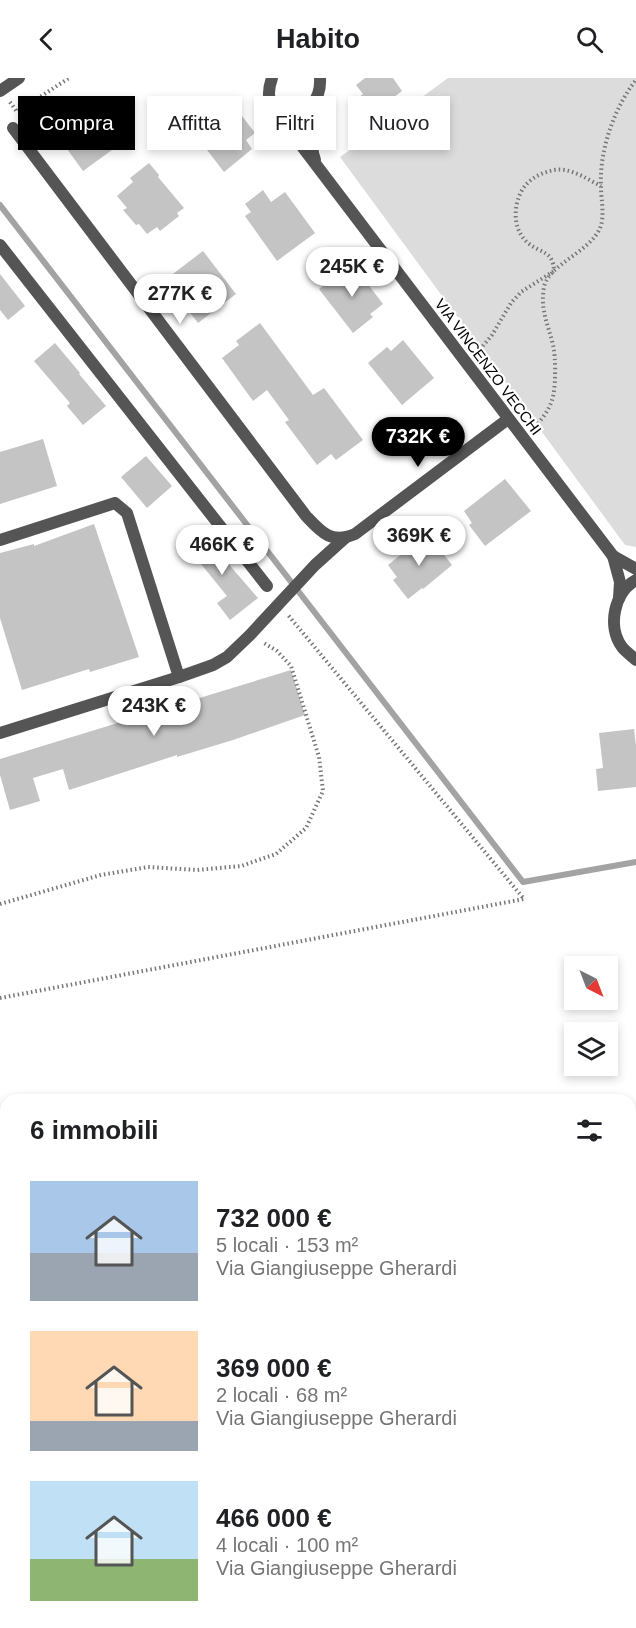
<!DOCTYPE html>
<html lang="it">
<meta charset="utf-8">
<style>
:root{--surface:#fff;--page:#f2f2f2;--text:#202124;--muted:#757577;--accent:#000}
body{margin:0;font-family:Helvetica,sans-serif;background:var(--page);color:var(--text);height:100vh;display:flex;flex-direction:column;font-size:22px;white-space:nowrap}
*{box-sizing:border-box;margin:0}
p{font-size:20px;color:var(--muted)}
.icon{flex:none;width:33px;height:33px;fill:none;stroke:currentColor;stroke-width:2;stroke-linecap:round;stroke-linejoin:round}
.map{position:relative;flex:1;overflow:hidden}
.side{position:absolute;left:0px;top:1016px;width:636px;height:536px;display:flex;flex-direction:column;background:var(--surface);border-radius:18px 18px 0 0;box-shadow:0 3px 9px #0003}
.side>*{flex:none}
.top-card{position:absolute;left:18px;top:18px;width:600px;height:54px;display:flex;gap:12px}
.needle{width:39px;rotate:138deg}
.tools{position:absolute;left:564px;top:878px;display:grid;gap:12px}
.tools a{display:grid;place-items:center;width:54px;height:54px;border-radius:0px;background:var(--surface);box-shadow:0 3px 9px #0003;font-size:30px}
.price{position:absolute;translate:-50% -51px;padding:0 14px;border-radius:21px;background:#fff;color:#222;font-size:20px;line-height:39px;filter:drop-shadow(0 2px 3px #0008)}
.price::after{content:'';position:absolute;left:50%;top:36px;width:18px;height:14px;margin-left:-9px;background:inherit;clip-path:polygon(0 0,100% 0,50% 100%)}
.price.current{background:var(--accent);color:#fff}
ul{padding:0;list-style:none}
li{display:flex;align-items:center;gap:18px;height:150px;padding:0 30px}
li span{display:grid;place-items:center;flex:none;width:168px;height:120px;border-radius:0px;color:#555}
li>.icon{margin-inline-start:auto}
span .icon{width:72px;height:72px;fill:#fffc;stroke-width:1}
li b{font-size:26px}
h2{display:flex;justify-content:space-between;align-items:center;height:72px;padding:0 30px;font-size:26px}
.tag{padding:0 21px;border-radius:0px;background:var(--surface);box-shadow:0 3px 9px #0003;font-size:21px;line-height:54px}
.tag.current{background:var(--accent);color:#fff}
header{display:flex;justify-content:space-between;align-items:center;height:78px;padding:0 30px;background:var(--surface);font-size:27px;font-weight:600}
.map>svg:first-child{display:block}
</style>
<header><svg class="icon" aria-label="back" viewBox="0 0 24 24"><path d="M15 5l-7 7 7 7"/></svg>Habito<svg class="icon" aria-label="search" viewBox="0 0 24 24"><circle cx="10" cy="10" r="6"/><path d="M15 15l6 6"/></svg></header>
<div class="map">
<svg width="636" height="1550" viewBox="0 0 636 1550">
<rect width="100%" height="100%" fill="#fff"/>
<polygon fill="#dcdcdc" points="448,0 636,0 636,469 625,467 340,79"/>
<polygon fill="#a3a3a3" points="636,1187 636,1278 630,1258 630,1189"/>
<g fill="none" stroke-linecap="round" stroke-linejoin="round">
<polyline stroke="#a3a3a3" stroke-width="6" points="0,127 523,804 636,784"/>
</g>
<g fill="#c4c4c4">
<polygon points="365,0 393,0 402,13 362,44 349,27 363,16 356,7"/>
<polygon points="75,20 82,30 92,22 123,64 83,93 54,53 66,44 58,33"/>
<polygon points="224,36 231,46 242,38 255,55 246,62 252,71 224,94 194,55 207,45 209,47"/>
<polygon points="149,85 159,97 158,99 184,130 177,135 179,138 160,153 157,149 147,156 139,146 136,147 123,132 127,130 117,118 133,104 130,100"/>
<polygon points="263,112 271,124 285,114 315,155 277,183 245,138 251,134 245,126"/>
<polygon points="203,173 236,216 198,245 165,202"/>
<polygon points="354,188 383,226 370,236 373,239 353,255 319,211 339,195 341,198"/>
<polygon points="0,196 25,228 8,242 0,232"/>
<polygon points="260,245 313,317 324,310 363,362 336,382 331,376 317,387 285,344 289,342 267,312 253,323 222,280 239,267 236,263"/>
<polygon points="403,262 434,300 402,327 368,285 387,269 391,273"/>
<polygon points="55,265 80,295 79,296 106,328 83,347 67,328 70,325 34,283"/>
<polygon points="43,361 57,408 0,426 0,374"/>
<polygon points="146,378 172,408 147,430 121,399"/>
<polygon points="505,401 531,433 485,468 469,447 472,445 464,433"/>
<polygon points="94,446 139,579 90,594 89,591 22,612 0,540 0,475 34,466 34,468"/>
<polygon points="200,453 258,520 230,542 217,525 227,518 184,465"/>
<polygon points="424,458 434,471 437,468 452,487 423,511 422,510 408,521 393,502 397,499 388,487"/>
<polygon points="291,592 305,637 233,662 177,679 177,677 69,712 63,691 33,700 40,723 10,732 0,697 0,681"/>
<polygon points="634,651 636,667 636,709 598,713 596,691 603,690 599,655"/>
</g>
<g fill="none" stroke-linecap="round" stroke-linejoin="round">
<g stroke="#777" stroke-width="4" stroke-dasharray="1.5 3" stroke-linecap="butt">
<polyline points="10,24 17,34 69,0"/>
<path d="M477,275L492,257L511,225L521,214L554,193C553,172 541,176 528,165C513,152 513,130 521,114C528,101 540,95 554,92C570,89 587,101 601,108"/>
<path d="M535,349C542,341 549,332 552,322C556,312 556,279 553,267C548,246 540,232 544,209C549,186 590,174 600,150C605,138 601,121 601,109C599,73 614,30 636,2"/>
<polyline points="0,826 101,797 148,789 197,792 241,788 276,776 306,750 323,713 319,679 291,588 277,573 264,565"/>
<polyline points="0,920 524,821 288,537"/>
</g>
<g stroke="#555" stroke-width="12">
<polyline points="0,167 267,508"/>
<polyline points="0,462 115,425 127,435 179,599"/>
</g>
<g stroke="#555" stroke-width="12">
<path d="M272,0C254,51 323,48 320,0"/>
<polyline points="0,13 19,0"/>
<polyline points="276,34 613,478"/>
<path d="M13,50L306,438C322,455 331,466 355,456L508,341"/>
<path d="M315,82C308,61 313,43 316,23"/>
<path d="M636,502C614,514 607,549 622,569C626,574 632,578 636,582"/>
<polyline points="619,520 620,504 613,478 636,491"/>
<polyline points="0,655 179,599 213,587 227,579 250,557 315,487 345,460"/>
</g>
<g stroke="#222" stroke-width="12">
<polyline points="630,1452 636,1450"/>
<polyline points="327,1550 343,1545"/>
</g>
</g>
<g text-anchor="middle" stroke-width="4.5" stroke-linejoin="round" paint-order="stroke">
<g font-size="15" fill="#000" stroke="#fff">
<text transform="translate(488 289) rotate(53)" y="5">VIA VINCENZO VECCHI</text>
</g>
</g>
</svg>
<div class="tools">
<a><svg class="needle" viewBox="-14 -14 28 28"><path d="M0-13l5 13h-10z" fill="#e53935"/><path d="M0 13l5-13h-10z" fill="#757577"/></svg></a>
<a><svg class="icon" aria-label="layers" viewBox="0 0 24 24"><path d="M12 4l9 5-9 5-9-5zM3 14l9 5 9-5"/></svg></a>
</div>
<b class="price" style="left:352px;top:220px">245K €</b>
<b class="price" style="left:180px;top:247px">277K €</b>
<b class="price current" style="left:418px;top:390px">732K €</b>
<b class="price" style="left:419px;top:489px">369K €</b>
<b class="price" style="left:222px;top:498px">466K €</b>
<b class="price" style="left:154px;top:659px">243K €</b>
<div class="top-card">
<a class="tag current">Compra</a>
<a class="tag">Affitta</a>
<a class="tag">Filtri</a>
<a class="tag">Nuovo</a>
</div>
<section class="side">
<h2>6 immobili<svg class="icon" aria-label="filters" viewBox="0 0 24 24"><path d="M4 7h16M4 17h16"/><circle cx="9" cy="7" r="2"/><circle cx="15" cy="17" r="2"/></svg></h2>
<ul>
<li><span style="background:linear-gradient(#a9c7e8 60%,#9aa5b1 0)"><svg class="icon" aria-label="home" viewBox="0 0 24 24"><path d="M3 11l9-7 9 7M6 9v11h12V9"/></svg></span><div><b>732 000 €</b><p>5 locali · 153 m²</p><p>Via Giangiuseppe Gherardi</p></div></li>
<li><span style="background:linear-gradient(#ffd9b3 75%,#9aa5b1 0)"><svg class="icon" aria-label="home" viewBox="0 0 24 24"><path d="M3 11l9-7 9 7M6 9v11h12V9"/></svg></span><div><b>369 000 €</b><p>2 locali · 68 m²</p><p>Via Giangiuseppe Gherardi</p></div></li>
<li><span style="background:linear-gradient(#bfe0f5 65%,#8fb573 0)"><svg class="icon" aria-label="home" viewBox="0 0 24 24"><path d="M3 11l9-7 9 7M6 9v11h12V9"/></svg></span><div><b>466 000 €</b><p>4 locali · 100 m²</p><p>Via Giangiuseppe Gherardi</p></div></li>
</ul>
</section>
</div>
